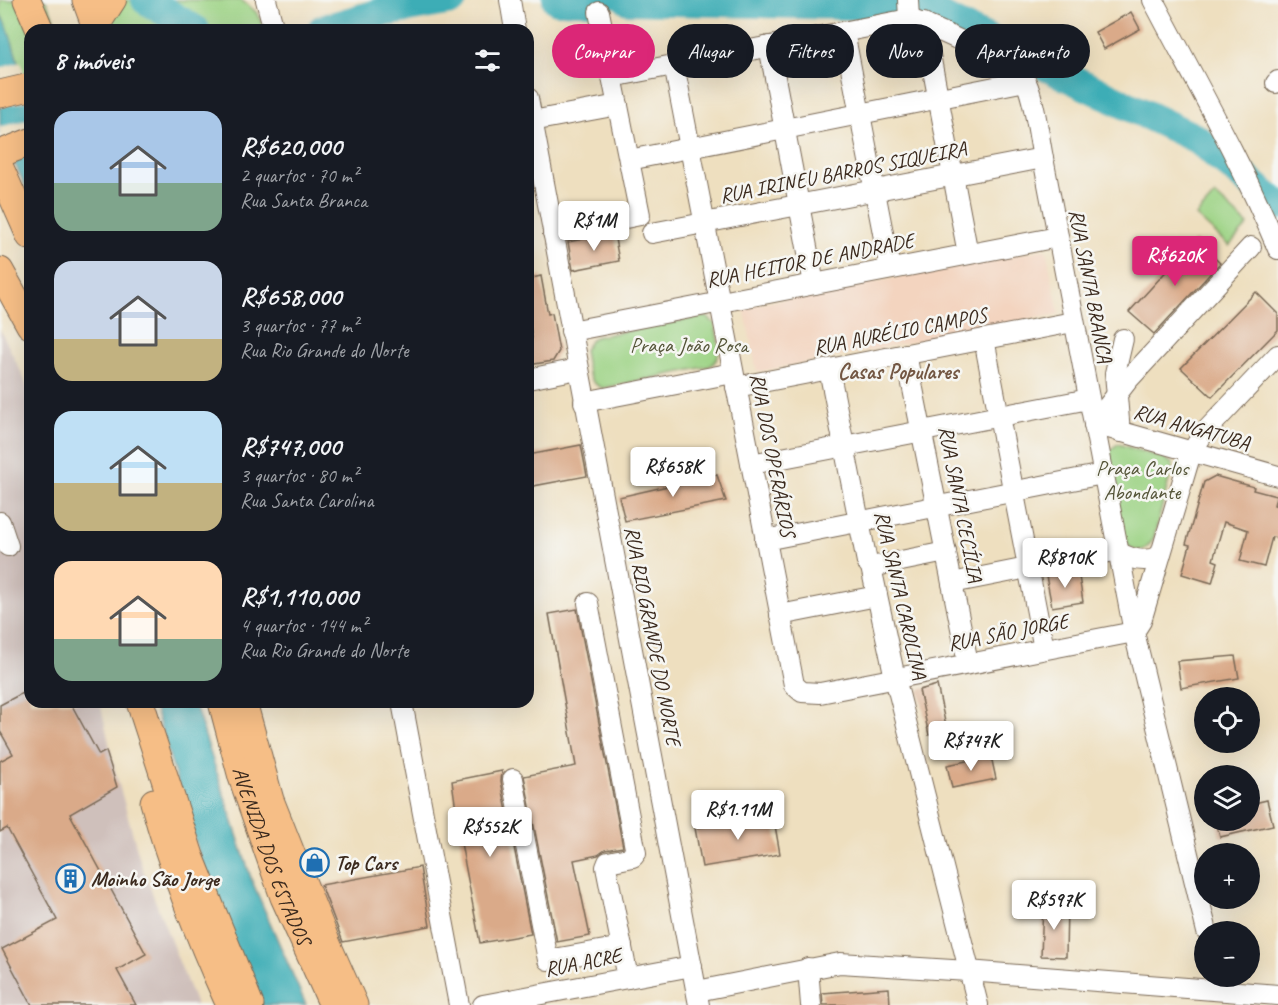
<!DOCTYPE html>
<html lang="pt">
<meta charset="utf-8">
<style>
:root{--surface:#171b24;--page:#242831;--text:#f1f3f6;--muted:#9ea1a6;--accent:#db2777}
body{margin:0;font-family:Caveat,sans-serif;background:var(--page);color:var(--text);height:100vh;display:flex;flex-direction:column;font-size:22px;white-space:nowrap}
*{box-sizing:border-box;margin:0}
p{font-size:20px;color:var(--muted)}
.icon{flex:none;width:33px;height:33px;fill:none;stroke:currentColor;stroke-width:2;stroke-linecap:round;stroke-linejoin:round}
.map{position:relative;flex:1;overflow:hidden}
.side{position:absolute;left:24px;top:24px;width:510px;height:684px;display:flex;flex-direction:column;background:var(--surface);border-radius:18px;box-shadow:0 6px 24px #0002}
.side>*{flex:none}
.top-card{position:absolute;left:552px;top:24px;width:570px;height:54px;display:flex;gap:12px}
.tools{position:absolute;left:1194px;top:687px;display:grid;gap:12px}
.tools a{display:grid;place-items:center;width:66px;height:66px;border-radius:50%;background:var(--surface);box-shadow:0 6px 24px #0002;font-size:30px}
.price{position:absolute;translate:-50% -51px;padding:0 14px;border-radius:6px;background:#fff;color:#222;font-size:20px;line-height:39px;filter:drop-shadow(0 2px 3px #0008)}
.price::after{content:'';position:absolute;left:50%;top:36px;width:18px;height:14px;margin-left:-9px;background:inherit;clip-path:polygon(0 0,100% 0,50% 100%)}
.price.active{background:var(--accent);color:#fff}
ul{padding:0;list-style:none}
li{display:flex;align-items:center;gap:18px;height:150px;padding:0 30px}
li span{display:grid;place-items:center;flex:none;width:168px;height:120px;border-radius:18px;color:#555}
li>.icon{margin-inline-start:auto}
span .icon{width:72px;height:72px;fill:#fffc;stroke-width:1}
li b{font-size:26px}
h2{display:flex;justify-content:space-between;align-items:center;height:72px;padding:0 30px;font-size:26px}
.pill{padding:0 21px;border-radius:27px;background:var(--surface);box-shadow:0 6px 24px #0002;font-size:21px;line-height:54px}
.pill.active{background:var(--accent);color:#fff}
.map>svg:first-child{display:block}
</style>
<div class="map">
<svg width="1278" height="1005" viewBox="0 0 1278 1005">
<rect width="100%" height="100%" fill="#f6f6f2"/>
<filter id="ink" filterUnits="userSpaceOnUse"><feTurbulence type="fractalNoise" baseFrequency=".0167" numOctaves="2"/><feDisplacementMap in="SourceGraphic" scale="12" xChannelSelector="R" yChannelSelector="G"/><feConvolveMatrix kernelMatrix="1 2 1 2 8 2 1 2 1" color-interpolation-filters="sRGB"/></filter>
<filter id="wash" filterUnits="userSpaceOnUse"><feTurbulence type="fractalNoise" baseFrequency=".008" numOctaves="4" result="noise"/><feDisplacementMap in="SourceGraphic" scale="24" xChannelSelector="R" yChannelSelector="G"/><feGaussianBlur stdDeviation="1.35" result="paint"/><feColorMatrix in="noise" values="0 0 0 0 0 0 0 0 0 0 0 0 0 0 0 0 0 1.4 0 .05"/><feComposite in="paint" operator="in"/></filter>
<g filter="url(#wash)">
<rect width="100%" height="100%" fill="#eedfbf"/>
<polygon fill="#f3d4bf" points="1046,249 1059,314 757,372 744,307"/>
<polygon fill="#cfc0bb" points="0,329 24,378 30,398 30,702 100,702 115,770 142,867 196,1005 0,1005"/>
<g fill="#9dd385" stroke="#6c7e52" stroke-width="1.5">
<polygon points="0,0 46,0 59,30 30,30 30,103 9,32 0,13"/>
<polygon points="116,0 241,0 256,12 265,30 110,30 109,21"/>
<polygon points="1215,195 1248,225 1229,246 1196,216"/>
<path d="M701,317H707L715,324C717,339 725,356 710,366L603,388C586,383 587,364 584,350L590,341L595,337Z"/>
<path d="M1118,444L1163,458L1173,464L1154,537C1146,555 1135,553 1122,541L1109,455L1110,450Z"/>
</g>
<g fill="#3cadb6" stroke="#3c6c6a" stroke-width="1.5">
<polygon points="0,13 9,31 30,103 30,195 0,134"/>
<polygon points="153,702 194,702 252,881 306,1005 260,1005 210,891"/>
</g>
<g fill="#eedfbf">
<polygon points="21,62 30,93 30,100 0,107 0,68"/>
<polygon points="30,119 30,156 0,141 0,127"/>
</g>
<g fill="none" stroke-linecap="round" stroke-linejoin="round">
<g stroke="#3cadb6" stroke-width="30">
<polyline points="146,0 195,30"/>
<polyline points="557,0 601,0"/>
<polyline points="628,0 890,6 936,14 1197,139 1278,205"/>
<polyline points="322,30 380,13 452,0"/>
</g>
</g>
<g id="blocks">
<g fill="#daaa89">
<polygon points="1131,12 1140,29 1104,49 1095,32"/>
<polygon points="614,233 619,261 573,270 568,242"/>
<polygon points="1195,240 1220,263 1154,334 1129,312"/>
<polygon points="541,276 548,314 552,313 559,351 553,361 528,365 528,339 532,338 528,314 528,279"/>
<polygon points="1256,292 1278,314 1278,330 1212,397 1181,368"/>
<polygon points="581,445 587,476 528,487 528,455"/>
<polygon points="717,475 726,501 625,521 619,497"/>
<polygon points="1215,476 1254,487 1253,490 1276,496 1274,505 1278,506 1278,538 1272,537 1264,567 1240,561 1248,530 1224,522 1213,560 1218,562 1212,583 1182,574 1190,545 1186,544 1204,482"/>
<polygon points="1078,570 1083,602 1052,607 1046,576"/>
<polygon points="577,609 623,847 605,850 598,855 574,860 590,936 557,942 524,776 576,766 549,614"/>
<polygon points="1235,656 1239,678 1181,688 1177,661"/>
<polygon points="937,685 947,731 929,735 919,690"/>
<polygon points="30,689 30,702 70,702 99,755 106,751 117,787 70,814 146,954 117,970 136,1005 32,1005 2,949 57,920 7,828 0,832 0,761 13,754 0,731 0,705"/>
<polygon points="991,756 996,779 952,788 947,765"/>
<polygon points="502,771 501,781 531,934 480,943 460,838 452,781"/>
<polygon points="1267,800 1273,825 1220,837 1216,820 1250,820 1250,804"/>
<polygon points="773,814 780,854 702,867 695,828"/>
<polygon points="420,867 430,926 343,942 321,885"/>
<polygon points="1043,904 1067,905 1066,957 1041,956"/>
<polygon points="889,988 890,1005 823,1005 822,993"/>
</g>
</g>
</g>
<g filter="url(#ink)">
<use href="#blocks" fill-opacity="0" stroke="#7a6956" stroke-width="1.5"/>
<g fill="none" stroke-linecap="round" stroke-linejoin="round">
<defs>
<g id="minor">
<polyline points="266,0 274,30"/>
<polyline points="510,0 515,30"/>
<polyline points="908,0 909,19"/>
<path d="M1153,0C1196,82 1242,163 1278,249"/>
<polyline points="924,23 968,254"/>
<polyline points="844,32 890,269"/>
<polyline points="769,46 814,284"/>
<polyline points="674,65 794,685 802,692 820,693 1134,632"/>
<path d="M612,77L909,19C929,25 1013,63 1023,77C1034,92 1039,139 1043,158L1134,632L1207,932"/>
<polyline points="1276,83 1278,81"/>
<polyline points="528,98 699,1005"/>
<polyline points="532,121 618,105"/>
<polyline points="629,160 1025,81"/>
<polyline points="553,233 640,215 599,12"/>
<polyline points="652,233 1043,158"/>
<polyline points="571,331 1058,237"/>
<polyline points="984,339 1044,649"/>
<polyline points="906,354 968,663"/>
<polyline points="829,369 867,562 871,567 895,678 978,1005"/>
<polyline points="528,379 578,369"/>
<polyline points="736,387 1073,322"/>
<polyline points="584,402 733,373"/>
<polyline points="1094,424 1128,380 1251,247"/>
<polyline points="1094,424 1278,476"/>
<polyline points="1120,432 1115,373 1123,339"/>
<polyline points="751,464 1089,399"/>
<polyline points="0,522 8,546"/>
<polyline points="765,540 1103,474"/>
<path d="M1118,552C1132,560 1146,563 1160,556"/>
<polyline points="871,567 946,552"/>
<polyline points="952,583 1118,550"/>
<polyline points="588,603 636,853 633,857 608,862 606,867 628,978"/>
<polyline points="780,615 877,596"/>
<polyline points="1134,632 1141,621 1191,453 1203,434 1278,355"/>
<polyline points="402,702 459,1005"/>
<polyline points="513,779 548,960 622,947"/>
<polyline points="808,968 811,1005"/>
<polyline points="697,991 840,963 968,971 1278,995"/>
<polyline points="483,1005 692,966"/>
</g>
<polyline id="major" points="96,28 114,0"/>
<g id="highway">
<polyline points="27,0 40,30"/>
<polyline points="86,0 97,30"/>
<polyline points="0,94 30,87"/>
<polyline points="0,155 7,151 30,142"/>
<polyline points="0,168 30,236"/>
<polyline points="0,271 30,325"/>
<polyline points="140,702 190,856 250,1005"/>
<path id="s1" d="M222,702L242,777L284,897L333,1005"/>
<polyline points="243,702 270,800 327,944 354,1005"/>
<path d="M154,802C173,872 200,939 230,1005"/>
</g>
</defs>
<use href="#minor" stroke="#7a6956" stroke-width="22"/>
<use href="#major" stroke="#7a6956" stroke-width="26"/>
<use href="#highway" stroke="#7a6956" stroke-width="29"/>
<use href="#minor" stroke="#fff" stroke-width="20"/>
<use href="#major" stroke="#f6be86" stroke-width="24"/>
<use href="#highway" stroke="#f6be86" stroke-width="27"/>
</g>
</g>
<defs>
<symbol id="shop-ring" viewBox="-11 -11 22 22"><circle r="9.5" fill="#f6f6f2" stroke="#1f6fb2" stroke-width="1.5"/><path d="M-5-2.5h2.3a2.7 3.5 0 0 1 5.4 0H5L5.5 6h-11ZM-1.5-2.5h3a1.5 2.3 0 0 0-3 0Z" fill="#1f6fb2"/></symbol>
<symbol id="building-ring" viewBox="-11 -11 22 22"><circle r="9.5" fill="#f6f6f2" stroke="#1f6fb2" stroke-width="1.5"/><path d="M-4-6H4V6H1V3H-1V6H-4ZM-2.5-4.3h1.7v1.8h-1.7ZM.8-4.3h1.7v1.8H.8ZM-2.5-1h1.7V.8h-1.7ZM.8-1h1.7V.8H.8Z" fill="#1f6fb2"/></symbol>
</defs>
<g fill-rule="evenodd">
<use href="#shop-ring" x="298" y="846" width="33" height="33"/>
<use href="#building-ring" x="54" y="862" width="33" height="33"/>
</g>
<g text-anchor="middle" stroke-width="5" stroke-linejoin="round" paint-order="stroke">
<g font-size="21" fill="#3b2a1e" stroke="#f6f6f2">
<text transform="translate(843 172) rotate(-11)" y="7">RUA IRINEU BARROS SIQUEIRA</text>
<text transform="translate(810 260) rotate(-11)" y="7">RUA HEITOR DE ANDRADE</text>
<text transform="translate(1091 286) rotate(79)" y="7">RUA SANTA BRANCA</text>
<text transform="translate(900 331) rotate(-11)" y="7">RUA AURÉLIO CAMPOS</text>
<text transform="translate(1192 427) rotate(16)" y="7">RUA ANGATUBA</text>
<text transform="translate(773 455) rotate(79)" y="7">RUA DOS OPERÁRIOS</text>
<text transform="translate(961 504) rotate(79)" y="7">RUA SANTA CECÍLIA</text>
<text transform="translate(901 595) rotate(77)" y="7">RUA SANTA CAROLINA</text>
<text transform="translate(1008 632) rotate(-11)" y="7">RUA SÃO JORGE</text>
<text transform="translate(653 636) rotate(79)" y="7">RUA RIO GRANDE DO NORTE</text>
<text dy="7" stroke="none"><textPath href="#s1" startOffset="162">AVENIDA DOS ESTADOS</textPath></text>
<text transform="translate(583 962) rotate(-11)" y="7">RUA ACRE</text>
</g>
<g font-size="21" fill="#545438" stroke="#f6f6f2">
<text x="689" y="352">Praça João Rosa</text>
<text x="1142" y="475">Praça Carlos<tspan x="1142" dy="24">Abondante</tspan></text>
</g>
<g font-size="21" font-weight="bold" fill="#3b2a1e" stroke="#f6f6f2" text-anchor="start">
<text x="335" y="870">Top Cars</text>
<text x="91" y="886">Moinho São Jorge</text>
</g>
<g font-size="22" font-weight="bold" fill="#735743" stroke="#f6f6f2">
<text x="898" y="379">Casas Populares</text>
</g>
</g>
</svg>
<div class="tools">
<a><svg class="icon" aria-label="locate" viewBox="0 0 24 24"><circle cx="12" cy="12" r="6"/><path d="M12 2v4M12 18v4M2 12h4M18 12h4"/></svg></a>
<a><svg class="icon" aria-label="layers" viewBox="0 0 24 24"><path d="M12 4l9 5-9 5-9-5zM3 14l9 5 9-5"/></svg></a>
<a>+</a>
<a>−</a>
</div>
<b class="price" style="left:594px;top:252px">R$1M</b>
<b class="price active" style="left:1175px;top:287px">R$620K</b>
<b class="price" style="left:673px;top:498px">R$658K</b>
<b class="price" style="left:1065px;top:589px">R$810K</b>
<b class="price" style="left:971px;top:772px">R$747K</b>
<b class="price" style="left:738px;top:841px">R$1.11M</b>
<b class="price" style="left:490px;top:858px">R$552K</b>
<b class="price" style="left:1054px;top:931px">R$597K</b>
<div class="top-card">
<a class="pill active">Comprar</a>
<a class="pill">Alugar</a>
<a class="pill">Filtros</a>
<a class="pill">Novo</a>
<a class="pill">Apartamento</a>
</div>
<section class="side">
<h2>8 imóveis<svg class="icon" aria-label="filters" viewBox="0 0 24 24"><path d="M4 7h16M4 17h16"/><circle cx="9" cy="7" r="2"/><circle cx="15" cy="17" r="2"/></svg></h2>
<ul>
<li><span style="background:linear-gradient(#a9c7e8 60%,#7fa58c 0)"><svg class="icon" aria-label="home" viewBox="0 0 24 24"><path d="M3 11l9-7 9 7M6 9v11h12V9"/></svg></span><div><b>R$620,000</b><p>2 quartos · 70 m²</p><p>Rua Santa Branca</p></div></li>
<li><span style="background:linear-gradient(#c9d6e8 65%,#c2b280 0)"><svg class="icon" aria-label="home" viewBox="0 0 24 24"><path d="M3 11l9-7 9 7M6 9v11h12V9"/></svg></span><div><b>R$658,000</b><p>3 quartos · 77 m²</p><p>Rua Rio Grande do Norte</p></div></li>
<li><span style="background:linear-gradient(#bfe0f5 60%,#c2b280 0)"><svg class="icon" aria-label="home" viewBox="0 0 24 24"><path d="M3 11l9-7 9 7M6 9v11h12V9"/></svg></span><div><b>R$747,000</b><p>3 quartos · 80 m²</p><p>Rua Santa Carolina</p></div></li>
<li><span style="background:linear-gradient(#ffd9b3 65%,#7fa58c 0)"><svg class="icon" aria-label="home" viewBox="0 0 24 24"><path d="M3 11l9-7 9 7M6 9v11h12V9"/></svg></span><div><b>R$1,110,000</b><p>4 quartos · 144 m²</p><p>Rua Rio Grande do Norte</p></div></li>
</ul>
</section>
</div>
